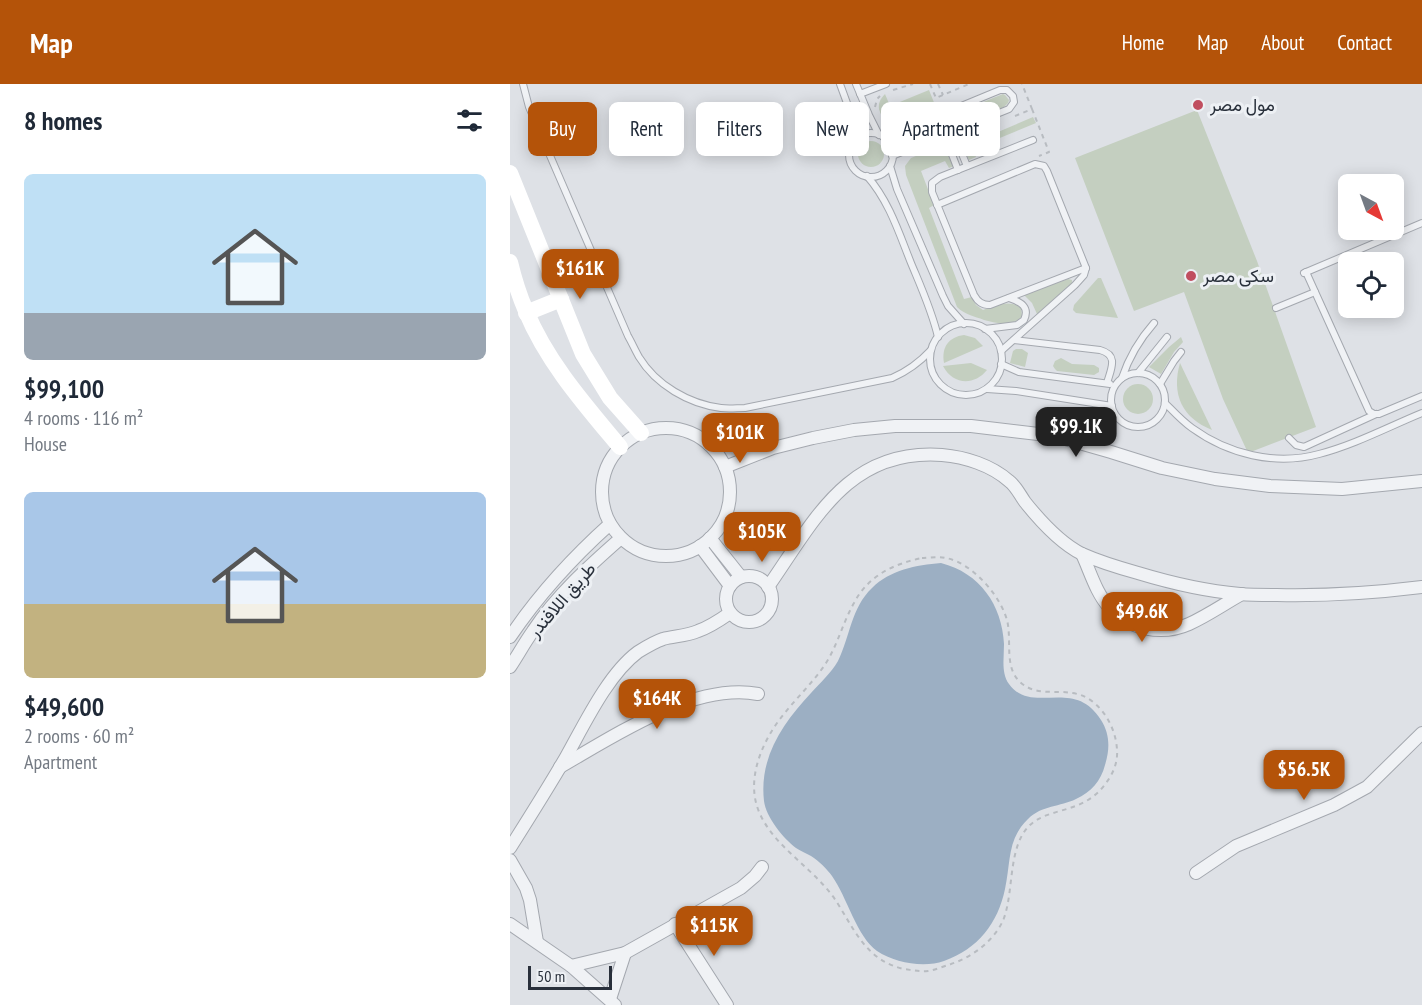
<!DOCTYPE html>
<meta charset="utf-8">
<style>
:root{--surface:#fff;--page:#f6f6f7;--text:#1f2937;--muted:#747a83;--accent:#b45309}
body{margin:0;font-family:"PT Sans Narrow",Vazirmatn,sans-serif;background:var(--page);color:var(--text);height:100vh;display:flex;flex-direction:column;font-size:22px;white-space:nowrap}
*{box-sizing:border-box;margin:0}
p{font-size:20px;color:var(--muted)}
.icon{flex:none;width:33px;height:33px;fill:none;stroke:currentColor;stroke-width:2;stroke-linecap:round;stroke-linejoin:round}
.map{position:relative;flex:1;overflow:hidden}
.side{display:flex;flex-direction:column;background:var(--surface);width:510px}
.side>*{flex:none}
.top-card{position:absolute;left:18px;top:18px;width:570px;height:54px;display:flex;gap:12px}
.needle{width:39px;rotate:139deg}
.buttons{position:absolute;left:828px;top:90px;display:grid;gap:12px}
.buttons a{display:grid;place-items:center;width:66px;height:66px;border-radius:9px;background:var(--surface);box-shadow:0 3px 15px #0003;font-size:30px}
.scale{position:absolute;left:18px;bottom:15px;width:84px;box-sizing:border-box;padding-left:6px;border:3px solid #29303b;border-top:0;font-size:16px;line-height:21px;white-space:nowrap;color:#29303b;-webkit-text-stroke:4px #edf0f4;paint-order:stroke}
.price{position:absolute;translate:-50% -51px;padding:0 14px;border-radius:12px;background:var(--accent);color:#fff;font-size:20px;line-height:39px;filter:drop-shadow(0 2px 3px #0008)}
.price::after{content:'';position:absolute;left:50%;top:36px;width:18px;height:14px;margin-left:-9px;background:inherit;clip-path:polygon(0 0,100% 0,50% 100%)}
.price.on{background:#222;color:#fff}
ul{padding:0;list-style:none}
li{display:grid;align-content:center;gap:12px;height:318px;padding:0 24px}
li span{display:grid;place-items:center;height:186px;border-radius:9px;color:#555}
li>.icon{margin-inline-start:auto}
span .icon{width:108px;height:108px;fill:#fffc;stroke-width:1}
li b{font-size:26px}
h2{display:flex;justify-content:space-between;align-items:center;height:72px;padding:0 24px;font-size:26px}
.pill{padding:0 21px;border-radius:9px;background:var(--surface);box-shadow:0 3px 15px #0003;font-size:21px;line-height:54px}
.pill.on{background:var(--accent);color:#fff}
header{display:flex;align-items:center;gap:36px;box-sizing:border-box;height:84px;padding:0 30px;background:var(--accent);color:#fff}
header strong{font-size:28px}
nav{display:flex;gap:33px;margin-inline-start:auto;font-size:21px}
main{display:flex;flex:1;min-height:0}
.map>svg:first-child{display:block}
</style>
<header>
<strong>Map</strong>
<nav><a>Home</a><a>Map</a><a>About</a><a>Contact</a></nav>
</header>
<main>
<section class="side">
<h2>8 homes<svg class="icon" aria-label="filters" viewBox="0 0 24 24"><path d="M4 7h16M4 17h16"/><circle cx="9" cy="7" r="2"/><circle cx="15" cy="17" r="2"/></svg></h2>
<ul>
<li><span style="background:linear-gradient(#bfe0f5 75%,#9aa5b1 0)"><svg class="icon" aria-label="home" viewBox="0 0 24 24"><path d="M3 11l9-7 9 7M6 9v11h12V9"/></svg></span><div><b>$99,100</b><p>4 rooms · 116 m²</p><p>House</p></div></li>
<li><span style="background:linear-gradient(#a9c7e8 60%,#c2b280 0)"><svg class="icon" aria-label="home" viewBox="0 0 24 24"><path d="M3 11l9-7 9 7M6 9v11h12V9"/></svg></span><div><b>$49,600</b><p>2 rooms · 60 m²</p><p>Apartment</p></div></li>
</ul>
</section>
<div class="map">
<svg width="912" height="921" viewBox="0 0 912 921">
<rect width="100%" height="100%" fill="#dee1e6"/>
<g fill="#c4cfc0">
<path d="M419,6L425,21C412,27 377,48 370,28C367,21 370,15 375,10L380,22Z"/>
<path d="M493,10L495,11L499,16L498,19L494,23L441,45C436,45 434,43 433,38L436,33Z"/>
<polygon points="687,26 747,177 806,343 738,369 713,315 674,208 624,227 565,74"/>
<polygon points="523,33 526,39 463,65 466,73 459,76 453,63"/>
<path d="M409,43C416,42 420,48 416,54L389,65L384,53Z"/>
<circle cx="361" cy="70" r="13"/>
<path d="M435,60L444,82L439,84L435,77L411,87L424,121L419,124L454,215L462,213L466,221L473,226C486,222 499,215 511,224L512,232C502,244 487,239 474,236C464,232 455,231 447,223L396,91L395,82L401,74Z"/>
<polygon points="588,194 591,194 608,234 566,229 563,226 564,221"/>
<polygon points="558,195 562,196 562,199 527,230 522,219 514,211"/>
<path d="M454,251L465,254L473,262L434,279C431,263 439,253 454,251Z"/>
<polygon points="671,253 673,258 664,268 651,290 639,283 659,263"/>
<polygon points="506,265 512,265 518,269 515,283 500,279 503,267"/>
<polygon points="551,274 562,280 584,281 589,284 589,288 584,291 547,287 545,285 543,282 545,277"/>
<path d="M461,279L477,286C464,302 443,301 433,282Z"/>
<path d="M670,279L702,346C672,334 661,310 670,279Z"/>
<circle cx="628" cy="315" r="15"/>
</g>
<path fill="#9cafc3" d="M431,479C470,489 492,521 494,560C494,574 491,589 499,600C522,632 564,592 591,636C600,650 600,665 595,681C591,697 581,708 566,715C550,723 532,721 518,735C497,755 501,778 495,805C488,839 468,865 434,877C414,884 385,879 367,867C347,853 337,813 322,792C317,785 309,777 301,772C296,769 290,767 286,764C273,754 256,733 254,717C249,673 273,639 301,609C310,599 321,589 328,577C340,553 341,524 362,504C380,486 406,481 431,479Z"/>
<g fill="none" stroke-linecap="round" stroke-linejoin="round">
<defs>
<g id="lane">
<path d="M13,0L19,23L118,252C122,259 125,266 129,273C146,301 179,320 211,324C219,325 227,324 235,324L382,294C398,287 409,279 421,266"/>
<polyline points="330,0 341,30 346,55"/>
<polyline points="346,0 359,31 369,51"/>
<polyline points="350,10 376,0"/>
<polyline points="427,32 448,86"/>
<path d="M411,38C421,40 424,49 419,57"/>
<polyline points="443,48 457,82"/>
<circle cx="361" cy="71" r="22"/>
<polyline points="374,54 490,6 497,6 503,12 504,18 499,25 382,72"/>
<path d="M523,56L430,93L422,99V108L464,211C468,218 472,221 480,221L576,184"/>
<polyline points="380,82 387,105 433,212 438,222 454,240"/>
<path d="M357,92C379,117 389,149 401,179C411,203 422,227 428,253"/>
<polyline points="427,121 525,80 534,82 537,87 576,184 574,191 565,201 491,267"/>
<polyline points="796,188 859,327 864,330 869,330 912,312"/>
<polyline points="794,189 912,139"/>
<polyline points="766,224 805,208"/>
<circle cx="456" cy="275" r="36"/>
<path d="M475,245L507,241L514,236C520,223 511,218 499,214"/>
<path d="M504,256L590,266C609,271 601,285 597,299"/>
<polyline points="491,280 509,288 600,300"/>
<polyline points="628,289 657,253"/>
<circle cx="628" cy="316" r="27"/>
<path d="M612,294C619,273 629,256 644,239"/>
<polyline points="650,300 664,277 671,268"/>
<polyline points="477,305 506,307 602,322"/>
<path d="M655,319C663,327 672,337 682,344C718,370 765,382 809,370C844,361 878,343 912,329"/>
<polyline points="779,354 786,361 794,363 866,330"/>
</g>
<g id="street">
<circle cx="156" cy="408" r="64"/>
<polyline points="215,383 263,364 303,354 344,346 385,342 461,342 545,352 601,368 652,384 705,395 760,402 832,405 912,397"/>
<polyline points="200,454 231,493"/>
<polyline points="190,462 220,502"/>
<path d="M572,470C580,487 586,509 599,523C619,546 652,552 679,540C697,532 714,520 732,510"/>
<circle cx="239" cy="515" r="23"/>
<path d="M258,503C304,437 338,364 432,371C455,373 481,381 499,397C506,402 510,411 515,418C531,438 550,459 572,470C590,478 610,484 628,489C661,499 696,507 730,510C742,511 755,511 767,511C816,512 864,509 912,503"/>
<path d="M0,553C29,510 61,475 100,440"/>
<path d="M0,583C8,571 15,558 23,547C47,511 79,482 111,454"/>
<path d="M50,683C104,652 184,598 248,610"/>
<path d="M0,764C19,734 38,704 56,673C74,641 98,590 128,568C136,563 144,558 153,555C164,552 177,552 188,547C200,543 210,536 220,529"/>
<polyline points="0,776 16,804 20,816 27,858"/>
<polyline points="686,789 726,762 824,721 857,703 912,649"/>
<polyline points="0,840 61,882 105,921"/>
<polyline points="165,840 217,921"/>
<polyline points="61,882 115,869 231,804 245,792 252,783"/>
<polyline points="100,915 115,869"/>
</g>
</defs>
<use href="#lane" stroke="#a4a8af" stroke-width="8"/>
<use href="#street" stroke="#a4a8af" stroke-width="14"/>
<g stroke="#b8bcc1" stroke-width="2" stroke-dasharray="4.5 4.5" stroke-linecap="butt">
<polyline points="420,0 426,14 459,0"/>
<polyline points="428,0 433,11"/>
<polyline points="383,6 403,0"/>
<polyline points="365,23 367,15 370,12"/>
<polyline points="522,25 539,68 529,72"/>
<polyline points="505,32 522,25 512,0"/>
<path d="M412,474C419,474 428,472 436,474C463,479 494,515 498,541C501,561 495,584 510,598C525,612 545,606 562,609C588,612 606,641 607,666C608,678 603,690 596,699C589,709 580,716 568,721C552,728 532,729 519,742C498,763 504,806 494,834C486,855 463,873 441,880C434,882 426,886 418,887C410,888 402,886 394,885C358,877 346,849 328,820C319,805 305,792 292,780C276,765 259,750 250,730C235,698 251,660 270,635C285,615 303,599 316,579C328,560 333,538 344,519C358,492 383,480 412,474Z"/>
</g>
<use href="#lane" stroke="#f0f2f5" stroke-width="6"/>
<use href="#street" stroke="#f0f2f5" stroke-width="12"/>
<g stroke="#fff" stroke-width="16">
<polyline points="0,89 73,270 100,314 131,349"/>
<path d="M0,178C4,195 9,211 16,227C37,278 75,321 110,363"/>
<polyline points="16,229 51,215"/>
</g>
</g>
<g fill="#c04e5f" stroke="#edf0f4" stroke-width="2">
<circle cx="688" cy="21" r="6"/>
<circle cx="681" cy="192" r="6"/>
</g>
<g text-anchor="middle" stroke-width="6" stroke-linejoin="round" paint-order="stroke">
<g font-size="18" fill="#29303b" stroke="#edf0f4" text-anchor="start">
<text x="700" y="27">مول مصر</text>
<text x="693" y="198">سكى مصر</text>
</g>
<g font-size="18" fill="#29303b" stroke="#edf0f4">
<text transform="translate(52 516) rotate(-49)" y="6">طريق اللافندر</text>
</g>
</g>
</svg>
<div class="buttons">
<a><svg class="needle" viewBox="-14 -14 28 28"><path d="M0-13l5 13h-10z" fill="#e53935"/><path d="M0 13l5-13h-10z" fill="#747a83"/></svg></a>
<a><svg class="icon" aria-label="locate" viewBox="0 0 24 24"><circle cx="12" cy="12" r="6"/><path d="M12 2v4M12 18v4M2 12h4M18 12h4"/></svg></a>
</div>
<div class="scale">50 m</div>
<b class="price" style="left:70px;top:216px">$161K</b>
<b class="price on" style="left:566px;top:374px">$99.1K</b>
<b class="price" style="left:230px;top:380px">$101K</b>
<b class="price" style="left:252px;top:479px">$105K</b>
<b class="price" style="left:632px;top:559px">$49.6K</b>
<b class="price" style="left:147px;top:646px">$164K</b>
<b class="price" style="left:794px;top:717px">$56.5K</b>
<b class="price" style="left:204px;top:873px">$115K</b>
<div class="top-card">
<a class="pill on">Buy</a>
<a class="pill">Rent</a>
<a class="pill">Filters</a>
<a class="pill">New</a>
<a class="pill">Apartment</a>
</div>
</div>
</main>
